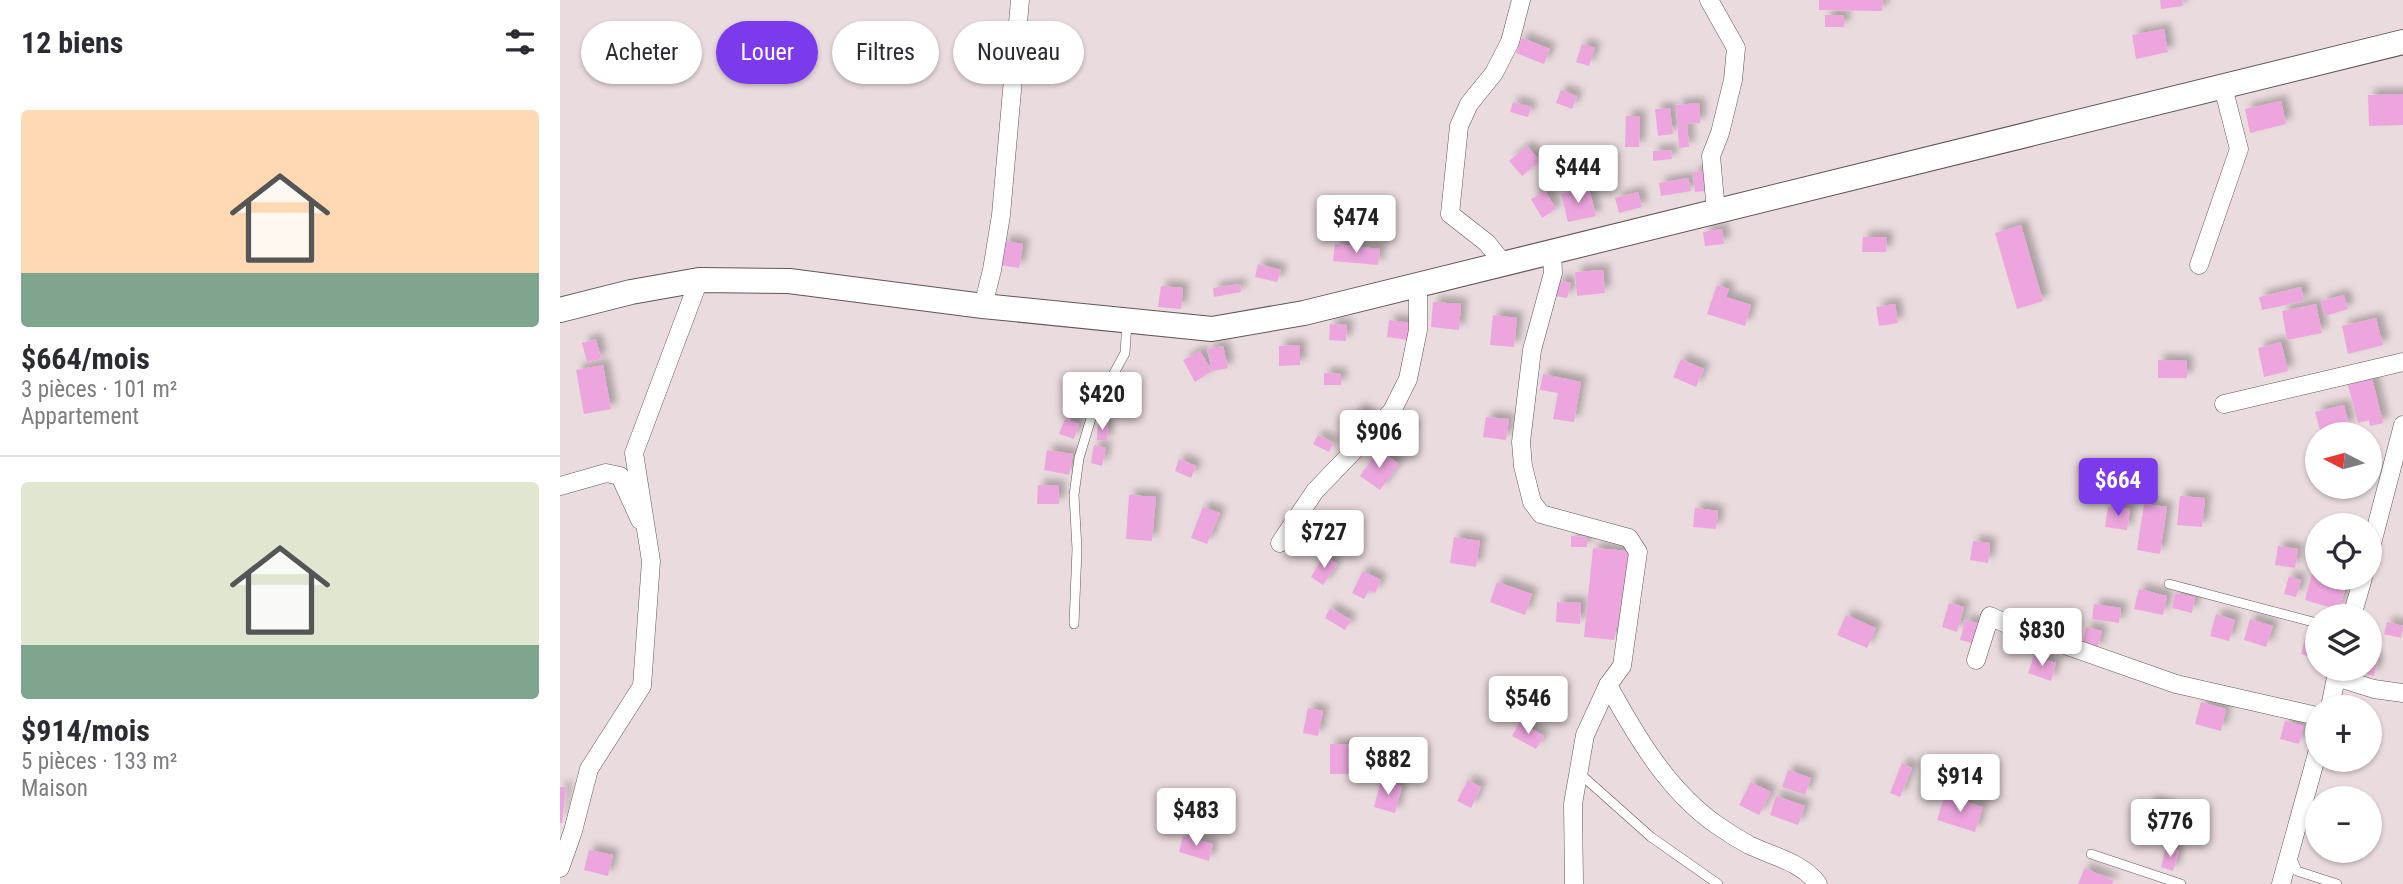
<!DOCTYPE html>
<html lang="fr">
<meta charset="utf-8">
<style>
:root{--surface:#fff;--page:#f2f2f3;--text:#2b2b33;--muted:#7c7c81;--line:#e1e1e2;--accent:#7c3aed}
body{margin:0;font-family:"Roboto Condensed",sans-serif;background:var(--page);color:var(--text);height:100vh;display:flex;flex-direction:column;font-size:26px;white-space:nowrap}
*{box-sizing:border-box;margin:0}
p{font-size:23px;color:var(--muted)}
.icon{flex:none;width:38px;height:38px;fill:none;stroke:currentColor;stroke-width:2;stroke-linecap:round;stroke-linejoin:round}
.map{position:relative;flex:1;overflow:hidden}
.drawer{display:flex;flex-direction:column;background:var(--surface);width:560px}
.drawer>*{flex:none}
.top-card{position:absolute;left:21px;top:21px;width:665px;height:63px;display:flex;gap:14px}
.needle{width:46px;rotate:276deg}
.fabs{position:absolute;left:1745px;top:422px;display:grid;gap:14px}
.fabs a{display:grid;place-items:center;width:77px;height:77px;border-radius:50%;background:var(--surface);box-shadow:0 2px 5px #0004;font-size:35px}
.price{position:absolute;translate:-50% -60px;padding:0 16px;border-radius:7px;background:#fff;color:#222;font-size:23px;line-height:46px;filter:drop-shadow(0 2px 4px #0008)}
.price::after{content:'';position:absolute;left:50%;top:42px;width:21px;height:16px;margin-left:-10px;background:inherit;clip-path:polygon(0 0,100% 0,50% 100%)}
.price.active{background:var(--accent);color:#fff}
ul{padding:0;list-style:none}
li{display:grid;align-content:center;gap:14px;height:371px;padding:0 21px}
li+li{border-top:2px solid var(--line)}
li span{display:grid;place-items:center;height:217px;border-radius:7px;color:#555}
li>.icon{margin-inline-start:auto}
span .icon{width:126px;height:126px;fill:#fffc;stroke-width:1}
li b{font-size:30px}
h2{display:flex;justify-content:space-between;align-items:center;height:84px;padding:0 21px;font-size:30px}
.tag{padding:0 24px;border-radius:32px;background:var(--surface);box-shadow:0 2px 5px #0004;font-size:24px;line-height:63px}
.tag.active{background:var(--accent);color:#fff}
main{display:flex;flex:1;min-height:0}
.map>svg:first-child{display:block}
</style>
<main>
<section class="drawer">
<h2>12 biens<svg class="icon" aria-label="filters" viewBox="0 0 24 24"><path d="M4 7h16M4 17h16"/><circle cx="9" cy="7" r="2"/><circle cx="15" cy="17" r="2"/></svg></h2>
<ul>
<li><span style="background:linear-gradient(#ffd9b3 75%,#7fa58c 0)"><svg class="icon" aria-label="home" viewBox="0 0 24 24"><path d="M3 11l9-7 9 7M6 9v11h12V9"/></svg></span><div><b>$664/mois</b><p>3 pièces · 101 m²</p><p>Appartement</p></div></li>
<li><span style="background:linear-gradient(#dfe7d0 75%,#7fa58c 0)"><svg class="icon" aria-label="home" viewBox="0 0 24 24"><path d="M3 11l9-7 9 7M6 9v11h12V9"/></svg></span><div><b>$914/mois</b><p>5 pièces · 133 m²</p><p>Maison</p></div></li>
</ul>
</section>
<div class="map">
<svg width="1843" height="884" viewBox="0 0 1843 884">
<defs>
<filter id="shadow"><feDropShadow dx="6" dy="-6" stdDeviation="3.5" flood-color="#0004"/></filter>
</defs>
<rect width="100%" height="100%" fill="#eadbde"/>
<g fill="#eca6dd" filter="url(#shadow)">
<polygon points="1259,0 1323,0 1322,11 1259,10"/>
<polygon points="1600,0 1622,0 1623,6 1601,9"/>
<rect x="1265" y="15" width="19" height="12"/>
<polygon points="1604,29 1608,52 1576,59 1572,35"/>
<polygon points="421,36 445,43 440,60 415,53"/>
<polygon points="962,38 990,49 984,64 956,53"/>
<polygon points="1022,44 1035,48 1029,66 1016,62"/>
<polygon points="1001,90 1017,96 1012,109 996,103"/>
<polygon points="1843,94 1843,125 1809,126 1808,95"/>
<polygon points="1721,101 1726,124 1690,133 1685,109"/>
<polygon points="953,102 971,107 968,117 950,112"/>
<polygon points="1139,103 1140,123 1127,124 1129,147 1119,148 1116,105"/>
<polygon points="1110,108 1113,134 1098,136 1095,109"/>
<polygon points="1066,116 1080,116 1079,147 1065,147"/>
<polygon points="967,146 980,161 962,176 949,161"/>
<polygon points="1111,150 1112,159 1093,161 1093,151"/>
<polygon points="1143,171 1145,191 1135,192 1133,172"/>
<polygon points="1128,178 1131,191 1101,196 1099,183"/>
<polygon points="1029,188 1036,216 1008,222 1001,194"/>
<polygon points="985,191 996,209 982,218 971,199"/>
<polygon points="1078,192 1082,207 1059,213 1055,198"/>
<polygon points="1461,225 1483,301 1457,309 1435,233"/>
<polygon points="1162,229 1164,244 1145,246 1143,232"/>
<polygon points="1303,237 1327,237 1326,252 1302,252"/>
<polygon points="444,241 463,244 459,268 440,265"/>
<polygon points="775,244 820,249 818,265 773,261"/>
<polygon points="698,264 721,270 717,282 695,277"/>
<polygon points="1043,270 1045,293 1017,296 1015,272"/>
<polygon points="998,280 1011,283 1007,298 995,296"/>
<polygon points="680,284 681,292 654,297 653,288"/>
<polygon points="1157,285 1169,289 1166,297 1191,305 1185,326 1147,314"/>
<polygon points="601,286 623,288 621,309 598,307"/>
<polygon points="1741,287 1744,301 1702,310 1699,297"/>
<polygon points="1784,295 1788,309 1765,316 1761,301"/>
<polygon points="873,302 901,304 899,330 871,327"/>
<polygon points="1335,304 1338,323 1319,326 1316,307"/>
<polygon points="1756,304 1762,333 1727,340 1722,311"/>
<polygon points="933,315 957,318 954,347 930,345"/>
<polygon points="1816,318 1823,345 1788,354 1782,326"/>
<polygon points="829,320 851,323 848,340 827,337"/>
<polygon points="770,324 787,325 786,341 769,340"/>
<polygon points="36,339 41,359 27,362 22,343"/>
<polygon points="1721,342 1728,371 1704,377 1698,348"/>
<polygon points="740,345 740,365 719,366 719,346"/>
<polygon points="663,346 668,368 652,371 647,349"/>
<polygon points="640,351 652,371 635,382 623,360"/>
<polygon points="1121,359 1144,369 1136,387 1113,377"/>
<polygon points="1598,360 1627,361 1627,378 1598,378"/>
<polygon points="43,365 51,409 24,414 16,370"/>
<polygon points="764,373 781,374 781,385 764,385"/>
<polygon points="983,374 1021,382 1014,422 993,419 998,393 980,390"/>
<polygon points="1812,378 1823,423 1810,426 1809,420 1798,423 1788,385"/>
<polygon points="1784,405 1789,426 1761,433 1755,412"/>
<polygon points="799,408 813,419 802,433 788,423"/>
<polygon points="926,417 949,419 946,440 923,437"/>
<polygon points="505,419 519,424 514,439 499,434"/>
<polygon points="834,419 852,427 847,440 829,432"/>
<polygon points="538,424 548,425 547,441 537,440"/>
<polygon points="758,435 773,443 769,452 753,444"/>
<polygon points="534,445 546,448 542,466 531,463"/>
<polygon points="819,449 839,464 820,490 800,476"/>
<polygon points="487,450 513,454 509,475 484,470"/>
<polygon points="619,459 636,466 631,478 615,471"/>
<polygon points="478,485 499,486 499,504 477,504"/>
<polygon points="569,495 596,497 592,541 566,539"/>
<polygon points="1620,496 1645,498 1642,527 1617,525"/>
<polygon points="1584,504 1607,507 1600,554 1577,550"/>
<polygon points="643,507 660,513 647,544 631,538"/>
<polygon points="1548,507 1570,509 1567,530 1545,527"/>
<polygon points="1135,508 1158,511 1156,529 1133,527"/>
<polygon points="1011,536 1027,537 1027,547 1011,547"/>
<polygon points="894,537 920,541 916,567 890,563"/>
<polygon points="1413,541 1430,543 1428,563 1410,560"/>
<polygon points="1718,546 1738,549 1735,568 1715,565"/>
<polygon points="1033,548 1070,551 1062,628 1056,627 1054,640 1024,637"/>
<polygon points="764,556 777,564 763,585 751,577"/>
<polygon points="803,571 821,580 815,593 809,590 804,599 792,593"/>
<polygon points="1752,573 1757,575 1757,578 1767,578 1787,583 1779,610 1745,600"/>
<polygon points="1729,576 1741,580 1736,597 1724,594"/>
<polygon points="937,582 972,594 965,615 930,602"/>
<polygon points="1579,589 1607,596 1603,615 1574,609"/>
<polygon points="1615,593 1635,597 1632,613 1612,608"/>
<polygon points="997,602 1021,603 1020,624 996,622"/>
<polygon points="1389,603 1404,607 1397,632 1382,627"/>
<polygon points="1534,604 1561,608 1559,623 1532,619"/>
<polygon points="770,608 791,620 785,630 765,618"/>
<polygon points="1656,614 1675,620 1669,641 1650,636"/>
<polygon points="1286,615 1316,628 1307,648 1277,635"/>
<polygon points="1690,619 1713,626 1706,647 1684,640"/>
<polygon points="1405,620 1421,624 1416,644 1400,640"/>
<polygon points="1827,622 1843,626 1841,638 1824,634"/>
<polygon points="1526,627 1542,631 1537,650 1522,646"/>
<polygon points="1747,632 1757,635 1757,659 1741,654"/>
<polygon points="1474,656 1496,663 1491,681 1468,673"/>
<polygon points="1810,658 1818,660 1814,676 1795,671 1796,668 1810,668"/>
<polygon points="1641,702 1666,709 1661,731 1635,724"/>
<polygon points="748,708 763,711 758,736 743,733"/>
<polygon points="1725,721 1744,726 1739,744 1720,739"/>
<polygon points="960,722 984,736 976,749 952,736"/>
<polygon points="770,744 792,745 791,774 770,774"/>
<polygon points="1342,763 1352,768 1340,797 1330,793"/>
<polygon points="1228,770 1251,778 1245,795 1222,787"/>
<polygon points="908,780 921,787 911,808 897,801"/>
<polygon points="821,781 842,786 835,813 814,807"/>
<polygon points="1191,782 1211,792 1199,815 1179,805"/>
<polygon points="0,787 6,787 2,823 0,823"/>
<polygon points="1385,795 1423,807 1415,832 1377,820"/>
<polygon points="1216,796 1245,806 1238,825 1210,815"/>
<polygon points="1589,801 1611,807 1604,832 1582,825"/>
<polygon points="623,836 653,844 649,861 619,852"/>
<polygon points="1606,847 1619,851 1613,871 1601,867"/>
<polygon points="29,850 53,855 48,876 24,870"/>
<polygon points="1525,868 1554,881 1552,884 1518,884"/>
</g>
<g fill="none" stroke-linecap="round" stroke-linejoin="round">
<defs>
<g id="service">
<polyline points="1609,584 1757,623"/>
<polyline points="514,624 517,549 514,495 519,458 533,412 565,353 567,322"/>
<polyline points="1018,772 1091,837 1158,884"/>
<polyline points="1531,854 1621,884"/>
<polyline points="1731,856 1737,871 1777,884"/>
</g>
<g id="minor">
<polyline points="1149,0 1176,48 1173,80 1160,133 1151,156 1156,212"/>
<polyline points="992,252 993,273 972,350 961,442 963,466 972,502 981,514 1069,538 1078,552 1062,666 1048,685 1025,735 1013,804 1014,884"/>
<polyline points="944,264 927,243 890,214 899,126 909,104 934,73 950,42 961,0"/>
<polyline points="1639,265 1679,149 1663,87"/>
<polyline points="423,306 432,270 441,215 460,0"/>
<polyline points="1664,404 1843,362"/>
<polyline points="0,486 46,473 60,476 80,520"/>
<polyline points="720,543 755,491 832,411 848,379 858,330 858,285"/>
<polyline points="1810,551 1843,425"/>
<polyline points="1792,616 1803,578"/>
<polyline points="1416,660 1430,616 1451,626 1616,684 1757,716"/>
<polyline points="1776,677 1814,689 1843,693"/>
<path d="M1048,685C1076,736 1108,791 1157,825C1167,832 1178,839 1189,845C1212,856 1242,862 1258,884"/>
<polyline points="1770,707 1778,668"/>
<polyline points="0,868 13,831 29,769 82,686 91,561 74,453 139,280"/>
<polyline points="1721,884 1757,754"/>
</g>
<polyline id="secondary" points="0,310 71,292 139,280 229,281 423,306 652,329 744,313 1843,42"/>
</defs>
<use href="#service" stroke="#625658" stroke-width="10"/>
<use href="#minor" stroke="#625658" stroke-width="19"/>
<use href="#secondary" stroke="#625658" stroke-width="26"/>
<use href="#service" stroke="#fff" stroke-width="9"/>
<use href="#minor" stroke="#fff" stroke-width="18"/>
<use href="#secondary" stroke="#fff" stroke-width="24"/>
</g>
</svg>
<div class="fabs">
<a><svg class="needle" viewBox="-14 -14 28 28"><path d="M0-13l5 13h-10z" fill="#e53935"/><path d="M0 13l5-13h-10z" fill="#7c7c81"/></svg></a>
<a><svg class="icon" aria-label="locate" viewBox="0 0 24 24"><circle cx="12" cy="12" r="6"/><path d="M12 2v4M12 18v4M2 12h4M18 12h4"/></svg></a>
<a><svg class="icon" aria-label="layers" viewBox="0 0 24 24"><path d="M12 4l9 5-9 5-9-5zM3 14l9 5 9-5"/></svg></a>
<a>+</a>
<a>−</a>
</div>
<b class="price" style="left:1018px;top:205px">$444</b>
<b class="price" style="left:796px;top:255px">$474</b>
<b class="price" style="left:542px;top:432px">$420</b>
<b class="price" style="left:819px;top:470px">$906</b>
<b class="price active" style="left:1558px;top:518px">$664</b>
<b class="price" style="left:764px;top:570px">$727</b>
<b class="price" style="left:1482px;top:668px">$830</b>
<b class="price" style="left:968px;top:736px">$546</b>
<b class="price" style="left:828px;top:797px">$882</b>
<b class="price" style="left:1400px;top:814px">$914</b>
<b class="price" style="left:636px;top:848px">$483</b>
<b class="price" style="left:1610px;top:859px">$776</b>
<div class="top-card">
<a class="tag">Acheter</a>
<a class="tag active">Louer</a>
<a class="tag">Filtres</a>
<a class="tag">Nouveau</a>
</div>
</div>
</main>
